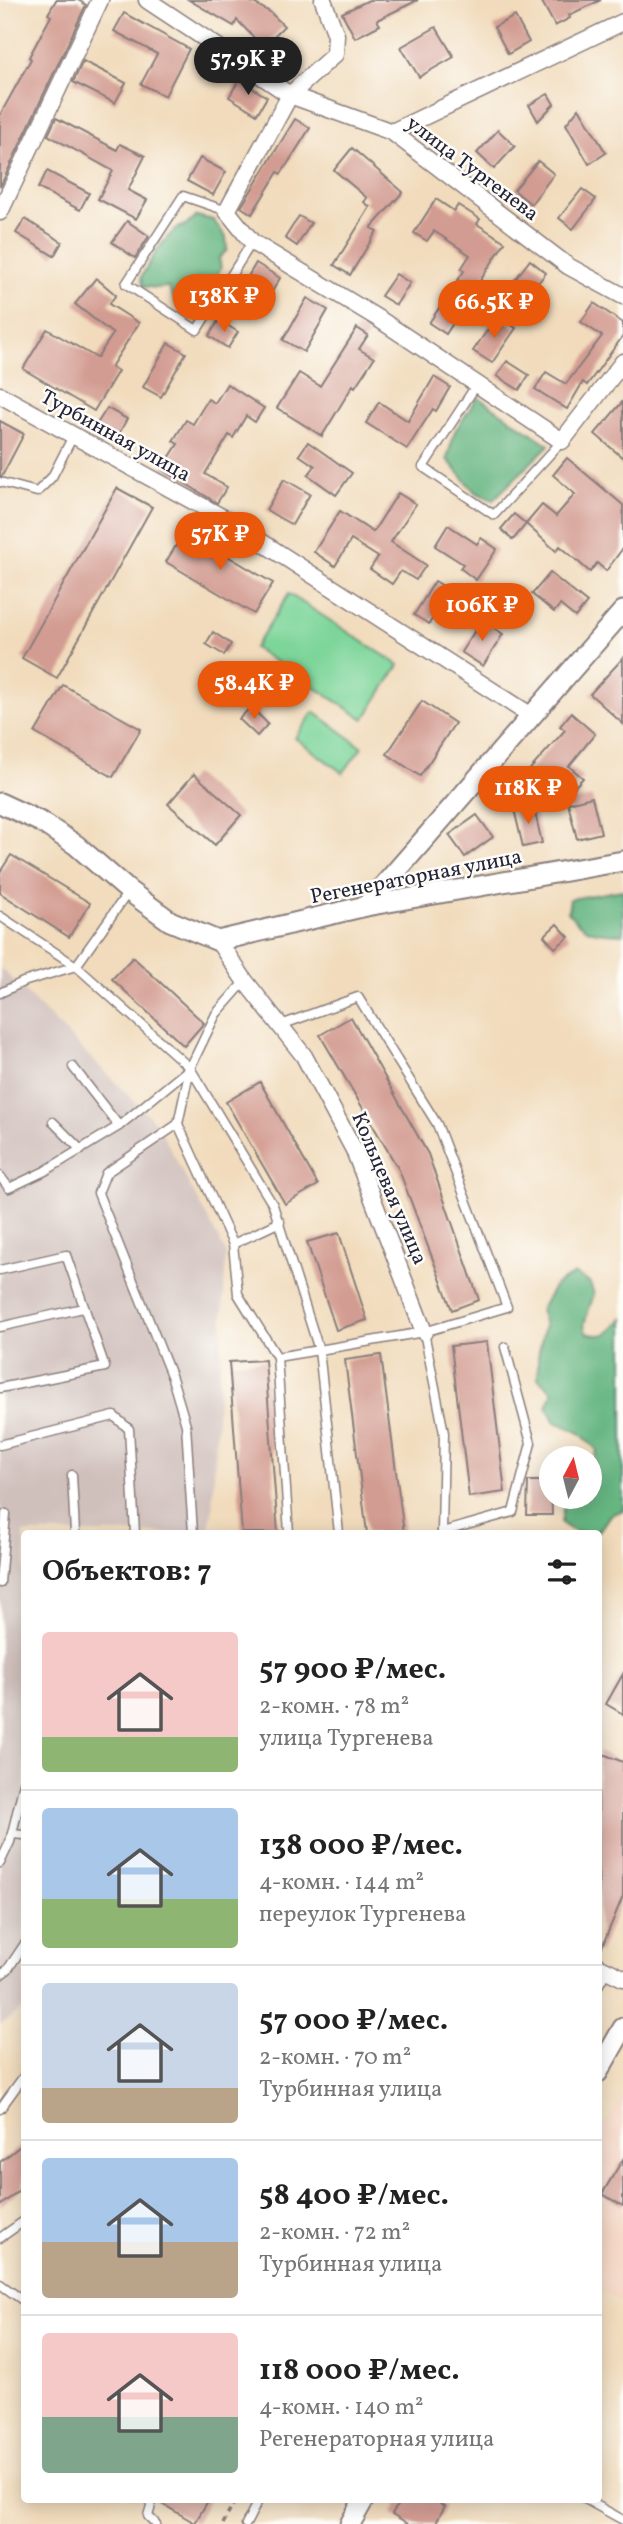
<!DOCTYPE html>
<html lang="ru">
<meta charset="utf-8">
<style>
:root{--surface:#fff;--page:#f2f2f2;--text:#222;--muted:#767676;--line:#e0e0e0;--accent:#ea580c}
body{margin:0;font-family:Vollkorn,serif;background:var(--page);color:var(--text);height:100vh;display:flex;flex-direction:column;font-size:26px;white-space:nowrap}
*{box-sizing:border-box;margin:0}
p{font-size:23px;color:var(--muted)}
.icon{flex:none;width:38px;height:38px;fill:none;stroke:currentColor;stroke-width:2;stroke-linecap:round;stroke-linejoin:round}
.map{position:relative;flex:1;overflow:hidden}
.drawer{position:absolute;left:21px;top:1530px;width:581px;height:973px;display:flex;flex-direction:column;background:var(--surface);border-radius:7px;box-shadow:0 4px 18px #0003}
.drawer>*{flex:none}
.needle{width:46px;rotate:7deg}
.controls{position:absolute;left:539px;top:1446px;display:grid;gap:14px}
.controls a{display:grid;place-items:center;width:63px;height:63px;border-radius:50%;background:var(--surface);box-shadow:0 4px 18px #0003;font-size:35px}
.price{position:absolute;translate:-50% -60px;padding:0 16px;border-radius:24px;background:var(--accent);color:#fff;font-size:23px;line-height:46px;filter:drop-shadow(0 2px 4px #0008)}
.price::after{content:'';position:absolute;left:50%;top:42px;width:21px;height:16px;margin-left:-10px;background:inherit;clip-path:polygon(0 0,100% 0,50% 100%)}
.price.selected{background:#222;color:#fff}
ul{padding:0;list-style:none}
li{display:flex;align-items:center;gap:21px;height:175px;padding:0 21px}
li+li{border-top:2px solid var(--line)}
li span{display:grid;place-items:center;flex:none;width:196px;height:140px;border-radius:7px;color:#555}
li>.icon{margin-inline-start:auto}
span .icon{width:84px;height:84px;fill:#fffc;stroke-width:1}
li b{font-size:30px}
h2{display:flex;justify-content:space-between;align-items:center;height:84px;padding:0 21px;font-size:30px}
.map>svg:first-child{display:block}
</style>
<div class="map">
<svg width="623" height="2524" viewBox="0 0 623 2524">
<rect width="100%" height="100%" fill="#fdfcf7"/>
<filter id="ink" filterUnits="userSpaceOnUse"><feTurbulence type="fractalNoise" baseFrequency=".0143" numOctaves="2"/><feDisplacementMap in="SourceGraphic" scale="14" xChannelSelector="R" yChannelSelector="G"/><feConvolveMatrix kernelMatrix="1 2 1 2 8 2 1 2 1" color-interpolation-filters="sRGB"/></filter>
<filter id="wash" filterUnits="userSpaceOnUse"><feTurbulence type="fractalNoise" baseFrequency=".00686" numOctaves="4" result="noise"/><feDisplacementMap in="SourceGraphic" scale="28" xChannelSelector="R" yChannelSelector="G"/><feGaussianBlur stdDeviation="1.57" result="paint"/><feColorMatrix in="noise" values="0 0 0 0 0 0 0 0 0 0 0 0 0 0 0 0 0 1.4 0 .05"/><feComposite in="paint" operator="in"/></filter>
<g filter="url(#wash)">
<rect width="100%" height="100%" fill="#f1dbbc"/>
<polygon fill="#f4d3c1" points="623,2096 623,2304 599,2289 598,2137"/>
<polygon fill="#d0c0bc" points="0,967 157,1124 226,1253 212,1512 208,1533 24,1533 24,2007 0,2025"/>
<g fill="#7dd59a" stroke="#507c6a" stroke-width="2">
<polygon points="289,594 399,665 364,719 254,648"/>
<polygon points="314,712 362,747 343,773 295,738"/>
</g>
<g fill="#66b682" stroke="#446c5e" stroke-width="2">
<path d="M197,216L213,220L226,237L227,250L219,258L221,268C212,284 204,299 186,306L175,302L168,287L156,288L143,286L141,277C150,262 160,243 174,231C182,224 188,227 197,216Z"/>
<polygon points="478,397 549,445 493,500 475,492 447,459 455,431"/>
<path d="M623,890V934C597,933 584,934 568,912L570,899Z"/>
<path d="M575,1274L590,1283L594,1294L584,1324L586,1333C606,1339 611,1332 623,1317V1510L610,1515L599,1531C578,1533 578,1535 561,1523L564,1501L569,1496H590C590,1479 594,1466 597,1450L580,1433L554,1421L547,1406L553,1392L538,1378V1356L545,1325L540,1310L556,1284Z"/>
</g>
<g id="blocks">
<g fill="#d39c92">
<polygon points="56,0 78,0 86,5 0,187 0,115 31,59 29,57 51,16 48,14"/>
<polygon points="189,0 248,0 270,12 284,26 263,47 237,20 234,26"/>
<polygon points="369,0 418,0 377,20 380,25 355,38 342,13"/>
<polygon points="541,0 601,0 569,15 570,18 555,26"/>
<polygon points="124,13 189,49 165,96 141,84 157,54 114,31"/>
<polygon points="515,16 529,42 508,54 494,27"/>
<polygon points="436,27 454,57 419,77 401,47"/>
<polygon points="83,61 126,83 115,103 73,82"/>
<polygon points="239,80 267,97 257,114 229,97"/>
<polygon points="548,94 554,104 538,121 529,105"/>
<polygon points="579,108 606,153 589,164 566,124"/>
<polygon points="56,118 117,150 120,144 145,156 128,190 147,200 136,219 98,199 113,171 48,135"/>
<polygon points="295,119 310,128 281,174 278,172 252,214 241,207"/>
<polygon points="498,130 515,146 494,169 477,153"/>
<polygon points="352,148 403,192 371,228 377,231 350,275 334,265 370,207 364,202 367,198 334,170"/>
<polygon points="200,158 226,172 213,195 187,181"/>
<polygon points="538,161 554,174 531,204 514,190"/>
<polygon points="47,171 89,193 80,210 38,188"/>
<polygon points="582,189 596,199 573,229 559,218"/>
<polygon points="436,199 454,211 458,205 480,219 477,224 505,242 446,334 429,323 464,271 461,269 470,255 434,231 427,241 414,233"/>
<polygon points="299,216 311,223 297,246 285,238"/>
<polygon points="25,219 62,242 54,256 16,233"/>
<polygon points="127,221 149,236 135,258 112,242"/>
<polygon points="530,260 546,273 530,293 514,281"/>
<polygon points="256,263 280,278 259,314 234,300"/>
<polygon points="396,274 410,283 396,305 381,296"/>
<polygon points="96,278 116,295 109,304 139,323 111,367 118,371 94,411 23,369 47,329 97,358 113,334 75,304"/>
<polygon points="307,298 328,310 304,352 283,340"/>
<polygon points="594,303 623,323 623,336 587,385 583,382 567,409 535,389 546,372 566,384 602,336 581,322"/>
<polygon points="497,316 516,328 492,363 473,351"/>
<polygon points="219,320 238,332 228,348 209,336"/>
<polygon points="357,328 368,335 359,349 374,358 355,387 353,385 322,436 277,408 299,373 320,386"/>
<polygon points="168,343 186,353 161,397 143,387"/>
<polygon points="507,361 529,375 519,390 497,376"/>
<polygon points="434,377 450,387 436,411 433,409 407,449 366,423 379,402 408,421"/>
<polygon points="227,384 264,408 255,422 246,416 233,438 229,435 205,474 227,487 217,503 162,469 178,444 173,441 186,420 193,424 208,399 215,403"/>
<polygon points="623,401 623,458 595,434"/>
<polygon points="107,408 127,419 116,439 95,427"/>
<polygon points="0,421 24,434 2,476 0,476"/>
<polygon points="308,442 352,473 336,495 308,475 315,466 299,455"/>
<polygon points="567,458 623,505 623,548 606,571 597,563 590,572 560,546 556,551 526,524 542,505 556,516 575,494 553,475"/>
<polygon points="284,479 310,494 292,525 266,510"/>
<polygon points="117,488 152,507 57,678 22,658"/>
<polygon points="398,493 416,504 391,542 426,565 416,580 401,571 392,584 370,569 378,557 351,540 335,566 314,552 340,511 373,532"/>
<polygon points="514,514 526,524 513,540 501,529"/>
<polygon points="448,525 477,544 481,538 497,549 476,580 460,568 463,564 435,546"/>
<polygon points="185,531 273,583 254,614 166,562"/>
<polygon points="550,573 587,603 575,617 560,605 554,612 532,594"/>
<polygon points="435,581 450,590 429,624 414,615"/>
<polygon points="482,620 503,634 483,666 461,652"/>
<polygon points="213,632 231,644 224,655 206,644"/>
<polygon points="623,658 623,724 590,694"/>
<polygon points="63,685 141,729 113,777 35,733"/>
<polygon points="422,701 455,723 420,776 387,754"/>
<polygon points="251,707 268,724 257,736 239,719"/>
<polygon points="571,713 595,734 569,766 583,778 566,796 561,773 544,792 525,775 565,730 560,726"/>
<polygon points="194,774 241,815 215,845 168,804"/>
<polygon points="592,797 601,833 577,839 568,803"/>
<polygon points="533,804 542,843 523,847 514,809"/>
<polygon points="477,815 493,837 465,857 449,835"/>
<polygon points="11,855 90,903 69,937 0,893 0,872"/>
<polygon points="557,924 569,937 555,948 544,936"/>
<polygon points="133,957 204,1023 184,1046 112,979"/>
<polygon points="351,1017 428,1154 479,1300 452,1310 399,1170 320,1035"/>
<polygon points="260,1082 318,1185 285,1204 226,1102"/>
<polygon points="339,1233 367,1320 336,1330 307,1242"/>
<polygon points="487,1342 505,1492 469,1497 451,1346"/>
<polygon points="381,1355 404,1533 367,1533 345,1360"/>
<polygon points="265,1360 278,1533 242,1533 229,1362"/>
<polygon points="528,1481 551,1481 552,1515 527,1515"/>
<polygon points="623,1674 623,1714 606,1704"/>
<polygon points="598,1752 623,1762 623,1896 599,1954"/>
<polygon points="24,2143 24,2186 0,2206 0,2162"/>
<polygon points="623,2159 623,2206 602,2194"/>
<polygon points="159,2499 209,2499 195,2523 159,2502"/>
<polygon points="401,2499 432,2499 445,2506 435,2524 409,2524 392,2514"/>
</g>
</g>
</g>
<g filter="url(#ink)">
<use href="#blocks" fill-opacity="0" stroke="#8a7e7c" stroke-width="2"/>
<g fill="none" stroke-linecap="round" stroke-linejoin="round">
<defs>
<g id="service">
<polyline points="227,211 183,196 126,284 197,330 252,242"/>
<polyline points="477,384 423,467 494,515 562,441"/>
<polyline points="0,482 37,492 52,477 73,436"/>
<polyline points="0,916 76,966 190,1068 273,1205 319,1350 277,1357"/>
<polyline points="245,981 216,1014 190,1068 178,1124 233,1244 238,1294 277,1357 289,1533"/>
<polyline points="0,993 23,982 76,966 129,891"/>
<polyline points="281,1025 358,997 437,1124 507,1307 424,1332 319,1350 339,1533"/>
<polyline points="73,1067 119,1126"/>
<polyline points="53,1122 81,1150"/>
<polyline points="178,1124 106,1173 98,1193 172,1378 186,1425 193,1533"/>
<polyline points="0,1176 9,1188 45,1171 119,1126 190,1068"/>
<polyline points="233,1244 280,1222"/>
<polyline points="0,1270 66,1255 105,1367 0,1388"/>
<polyline points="0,1327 83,1308"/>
<polyline points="424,1332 444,1433 442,1533"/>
<polyline points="0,1445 114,1416 129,1429 135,1533"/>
<polyline points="72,1475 75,1533"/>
<polyline points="442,1532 513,1512 531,1443 505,1347"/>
<polyline points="0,1583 6,1514"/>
<polyline points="12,1834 24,1835"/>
<polyline points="0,1863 10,1842 24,1783"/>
<polyline points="0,1975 8,1969 24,1945"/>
<polyline points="598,1986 607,1970"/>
<polyline points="0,2109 24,2076"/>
<polyline points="0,2238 24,2221"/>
<polyline points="0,2284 24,2301"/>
<polyline points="153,2499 148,2516 156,2524"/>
<polyline points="585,2499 623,2520"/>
<polyline points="246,2524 259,2499"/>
</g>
<g id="minor">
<polyline points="147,0 290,95 392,132 568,266 623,296"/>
<polyline points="323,0 336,35 335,54 290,95 227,211 252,242 379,319 562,441 623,362"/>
<polyline points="392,132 623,22"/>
<polyline points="0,212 100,0"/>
<polyline points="0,395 229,521 530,715"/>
<polyline points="218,941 245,981 304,1056 354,1150 424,1332"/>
<polyline points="598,1966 623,1978"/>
</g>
<g id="tertiary">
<polyline points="0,803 41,822 76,845 129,891 170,921 218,941 366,906 623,861"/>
<polyline points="366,906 623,611"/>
<polyline points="598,2072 623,2028"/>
<polyline points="350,2524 364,2499"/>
</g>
</defs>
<use href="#service" stroke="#8a7e7c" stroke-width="11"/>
<use href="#minor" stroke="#8a7e7c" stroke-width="19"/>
<use href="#tertiary" stroke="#8a7e7c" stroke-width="23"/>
<polyline stroke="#8a7e7c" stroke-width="3.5" stroke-dasharray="5 5" stroke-linecap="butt" points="223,2524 236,2499"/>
<use href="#service" stroke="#fff" stroke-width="8"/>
<use href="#minor" stroke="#fff" stroke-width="16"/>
<use href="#tertiary" stroke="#fff" stroke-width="19"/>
</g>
</g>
<g text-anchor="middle" stroke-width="5" stroke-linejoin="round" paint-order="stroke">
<g font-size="21" fill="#22223b" stroke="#fdfcf7">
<text transform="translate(473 168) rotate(37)" y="7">улица Тургенева</text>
<text transform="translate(116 435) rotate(29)" y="7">Турбинная улица</text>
<text transform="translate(416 876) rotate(-11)" y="7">Регенераторная улица</text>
<text transform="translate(390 1188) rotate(67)" y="7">Кольцевая улица</text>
</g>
</g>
</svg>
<div class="controls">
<a><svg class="needle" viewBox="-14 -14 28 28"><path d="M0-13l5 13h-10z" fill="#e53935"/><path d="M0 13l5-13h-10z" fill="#767676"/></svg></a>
</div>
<b class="price selected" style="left:248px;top:97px">57.9K ₽</b>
<b class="price" style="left:224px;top:334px">138K ₽</b>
<b class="price" style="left:494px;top:340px">66.5K ₽</b>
<b class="price" style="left:220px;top:572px">57K ₽</b>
<b class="price" style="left:482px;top:643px">106K ₽</b>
<b class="price" style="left:254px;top:721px">58.4K ₽</b>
<b class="price" style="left:528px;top:826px">118K ₽</b>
<section class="drawer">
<h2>Объектов: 7<svg class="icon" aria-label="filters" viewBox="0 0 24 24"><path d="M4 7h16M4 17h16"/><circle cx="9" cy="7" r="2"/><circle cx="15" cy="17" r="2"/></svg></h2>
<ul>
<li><span style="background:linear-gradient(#f6c9c9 75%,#8fb573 0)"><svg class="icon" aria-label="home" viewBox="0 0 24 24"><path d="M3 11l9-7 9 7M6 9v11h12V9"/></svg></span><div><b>57 900 ₽/мес.</b><p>2-комн. · 78 m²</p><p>улица Тургенева</p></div></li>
<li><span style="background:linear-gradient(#a9c7e8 65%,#8fb573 0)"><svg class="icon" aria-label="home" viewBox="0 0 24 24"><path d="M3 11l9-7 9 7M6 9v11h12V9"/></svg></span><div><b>138 000 ₽/мес.</b><p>4-комн. · 144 m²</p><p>переулок Тургенева</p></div></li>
<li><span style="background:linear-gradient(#c9d6e8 75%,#b9a48a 0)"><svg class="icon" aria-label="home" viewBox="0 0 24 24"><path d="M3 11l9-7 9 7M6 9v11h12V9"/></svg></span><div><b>57 000 ₽/мес.</b><p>2-комн. · 70 m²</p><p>Турбинная улица</p></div></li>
<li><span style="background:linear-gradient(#a9c7e8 60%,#b9a48a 0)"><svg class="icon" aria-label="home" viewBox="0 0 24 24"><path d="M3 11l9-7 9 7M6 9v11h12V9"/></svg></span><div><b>58 400 ₽/мес.</b><p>2-комн. · 72 m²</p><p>Турбинная улица</p></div></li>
<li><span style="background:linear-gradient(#f6c9c9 60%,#7fa58c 0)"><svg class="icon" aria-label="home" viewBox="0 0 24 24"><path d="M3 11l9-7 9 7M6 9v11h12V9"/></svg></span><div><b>118 000 ₽/мес.</b><p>4-комн. · 140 m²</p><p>Регенераторная улица</p></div></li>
</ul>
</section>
</div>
